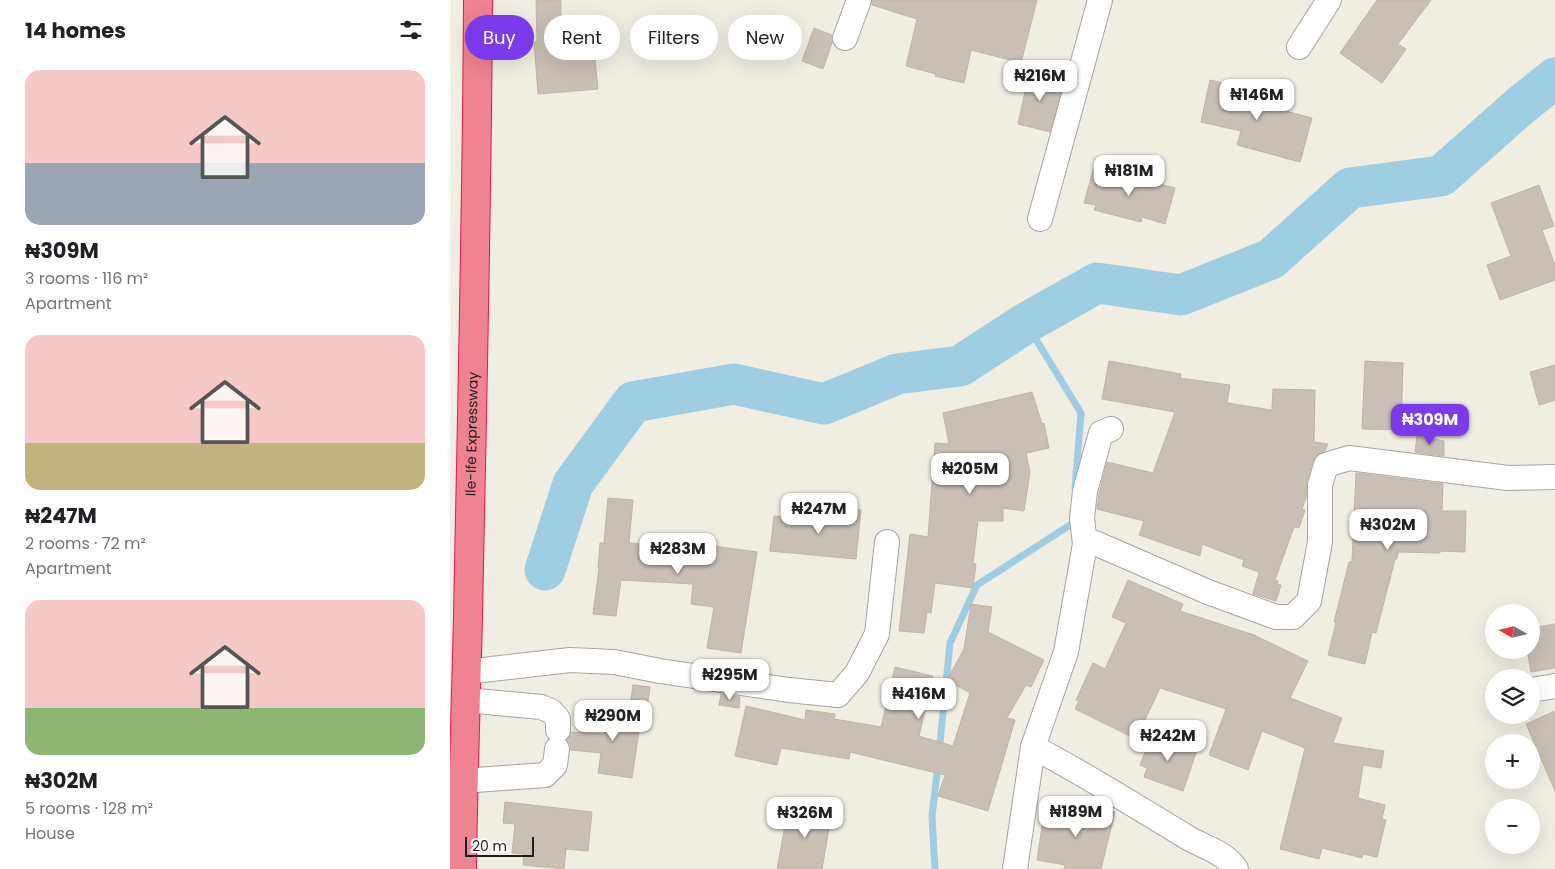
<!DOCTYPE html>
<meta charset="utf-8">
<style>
:root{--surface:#fff;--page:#f2f2f2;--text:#202124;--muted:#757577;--accent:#7c3aed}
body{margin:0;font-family:Poppins,sans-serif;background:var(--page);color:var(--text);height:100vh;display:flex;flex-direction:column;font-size:19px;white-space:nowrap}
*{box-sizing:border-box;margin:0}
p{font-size:16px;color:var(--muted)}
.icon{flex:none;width:28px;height:28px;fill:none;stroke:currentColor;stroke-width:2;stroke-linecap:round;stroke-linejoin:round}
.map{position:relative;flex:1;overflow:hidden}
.drawer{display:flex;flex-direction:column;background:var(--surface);width:450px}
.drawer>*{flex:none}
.banner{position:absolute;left:15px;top:15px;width:475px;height:45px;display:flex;gap:10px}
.needle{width:32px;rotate:278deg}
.buttons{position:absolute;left:1035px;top:604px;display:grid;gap:10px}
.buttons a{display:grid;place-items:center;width:55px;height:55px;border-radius:50%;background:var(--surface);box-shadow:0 5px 20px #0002;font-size:25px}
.scale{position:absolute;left:15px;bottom:12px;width:69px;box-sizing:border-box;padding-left:5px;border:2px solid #1e1e1e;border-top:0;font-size:14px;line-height:18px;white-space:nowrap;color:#1e1e1e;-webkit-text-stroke:4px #fff;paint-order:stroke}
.price{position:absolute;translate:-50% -42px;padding:0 11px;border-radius:10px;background:#fff;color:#222;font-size:16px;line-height:32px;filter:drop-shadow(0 1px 2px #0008)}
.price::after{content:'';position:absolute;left:50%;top:30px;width:15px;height:11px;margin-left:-8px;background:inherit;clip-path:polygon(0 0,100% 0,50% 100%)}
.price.active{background:var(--accent);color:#fff}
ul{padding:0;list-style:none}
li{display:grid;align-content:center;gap:10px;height:265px;padding:0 25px}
li span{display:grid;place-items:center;height:155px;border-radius:15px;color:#555}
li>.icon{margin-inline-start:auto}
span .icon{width:90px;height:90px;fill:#fffc;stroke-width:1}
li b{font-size:21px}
h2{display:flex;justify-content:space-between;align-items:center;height:60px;padding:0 25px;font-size:21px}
.tag{padding:0 18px;border-radius:22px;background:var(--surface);box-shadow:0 5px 20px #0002;font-size:18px;line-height:45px}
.tag.active{background:var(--accent);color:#fff}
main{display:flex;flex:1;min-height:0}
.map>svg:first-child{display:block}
</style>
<main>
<section class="drawer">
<h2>14 homes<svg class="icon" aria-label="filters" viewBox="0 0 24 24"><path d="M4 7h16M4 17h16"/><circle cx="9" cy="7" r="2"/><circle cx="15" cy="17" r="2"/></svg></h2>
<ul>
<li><span style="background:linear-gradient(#f6c9c9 60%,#9aa5b1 0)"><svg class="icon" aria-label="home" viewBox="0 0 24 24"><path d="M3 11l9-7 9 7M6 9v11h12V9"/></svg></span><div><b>₦309M</b><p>3 rooms · 116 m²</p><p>Apartment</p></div></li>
<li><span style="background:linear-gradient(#f6c9c9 70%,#c2b280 0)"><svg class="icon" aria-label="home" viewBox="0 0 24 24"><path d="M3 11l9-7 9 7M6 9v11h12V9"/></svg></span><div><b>₦247M</b><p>2 rooms · 72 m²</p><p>Apartment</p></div></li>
<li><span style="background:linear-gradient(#f6c9c9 70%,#8fb573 0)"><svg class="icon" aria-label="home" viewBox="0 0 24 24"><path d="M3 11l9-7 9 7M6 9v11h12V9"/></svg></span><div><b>₦302M</b><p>5 rooms · 128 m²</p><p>House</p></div></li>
</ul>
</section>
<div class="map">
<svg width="1105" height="869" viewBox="0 0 1105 869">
<rect width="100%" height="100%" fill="#f0ede3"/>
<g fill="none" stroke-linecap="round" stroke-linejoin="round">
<g stroke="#9fcee2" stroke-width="7">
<polyline points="576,323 631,413 625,488"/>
<polyline points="489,752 500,643 527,585 623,523 623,518"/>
<polyline points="485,869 482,816 488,765"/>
</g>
<polyline stroke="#9fcee2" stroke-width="41" points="95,570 123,484 183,402 284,384 374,404 447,374 510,366 576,323 647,283 731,295 821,259 900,188 991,176 1070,106 1105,78"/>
</g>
<g fill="#c8bfb6" stroke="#c3b4a4">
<polygon points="86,0 111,0 111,40 143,38 148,89 88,94 84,42 87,42"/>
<polygon points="422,0 587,0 571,63 521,50 514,83 485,76 486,74 456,66 467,19 422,5"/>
<polygon points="927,0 981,0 948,44 956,49 932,83 890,53"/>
<polygon points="364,28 382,35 382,43 373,69 352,61"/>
<polygon points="579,73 614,81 600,132 568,124"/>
<polygon points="760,80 806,90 805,97 838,106 836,111 862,118 850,162 787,145 791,131 751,122"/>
<polygon points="644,167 725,188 715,224 692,217 691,222 644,210 646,205 634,203"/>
<polygon points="1089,185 1104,226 1092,230 1105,265 1105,280 1050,300 1037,265 1061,256 1041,203"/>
<polygon points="659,361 731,374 730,378 780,385 777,403 822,410 823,389 865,390 864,442 878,444 875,451 867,455 863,461 857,481 856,498 852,509 855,510 849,528 844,527 825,580 828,581 827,584 831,585 826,601 803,594 809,572 792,566 794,560 752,544 750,556 689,535 694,521 647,509 649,494 657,462 703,473 725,412 652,399"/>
<polygon points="915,361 953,363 951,430 912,429"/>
<polygon points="1105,365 1105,400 1089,405 1080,372"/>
<polygon points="582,392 592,424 594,423 599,448 576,453 580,472 574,511 553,508 553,521 528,521 523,564 526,564 523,588 485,583 481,613 477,612 474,633 449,631 460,534 478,537 485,443 499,444 493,413"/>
<polygon points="967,436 994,441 994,456 965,452"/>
<polygon points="906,473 993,484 992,511 1016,511 1015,552 990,551 990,553 948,552 947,559 945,559 926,633 922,632 915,664 878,655 886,623 884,622 899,562 902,562"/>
<polygon points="158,498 183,500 179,543 248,547 249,544 307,552 291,653 257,648 264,607 241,604 243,584 171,580 166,616 143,614 149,568 148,568 150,543 154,543"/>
<polygon points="379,507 411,510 406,559 320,551 324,516 377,521"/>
<polygon points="678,580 733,604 730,611 804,635 858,661 840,698 892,718 883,743 934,751 931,768 913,765 908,798 935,805 932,819 936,820 927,857 913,854 912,858 872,848 869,859 830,849 855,748 812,731 798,770 759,755 776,709 710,688 686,739 625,709 629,701 626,700 643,663 655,669 676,623 662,617"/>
<polygon points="521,604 542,607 538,632 594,660 581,687 576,685 557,718 565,720 538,811 488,796 495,775 400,752 399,759 331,748 327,765 285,756 296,706 355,720 356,710 385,714 384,719 431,727 445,667 483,676 469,736 503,746 520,693 497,680 514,649"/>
<polygon points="1105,624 1105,668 1081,672 1077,650 1081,650 1081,628"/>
<polygon points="183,685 200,687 197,709 180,706"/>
<polygon points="271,694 290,697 289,708 269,705"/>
<polygon points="158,706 192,711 182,778 148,773 151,753 121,750 120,744 117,740 121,732 154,734"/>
<polygon points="1105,711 1105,791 1076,724"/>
<polygon points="702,735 747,750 733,791 694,777 697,768 690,765"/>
<polygon points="55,802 142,812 138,851 116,849 114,869 73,865 74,854 62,853 65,824 53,823"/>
<polygon points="339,804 382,812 372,869 327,869"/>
<polygon points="630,804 665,812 651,869 614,869 615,865 587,860 594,813 627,818"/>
</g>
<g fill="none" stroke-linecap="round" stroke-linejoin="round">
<defs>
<g id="minor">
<polyline points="395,38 409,0"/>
<polyline points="849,47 879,0"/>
<polyline points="590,219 650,0"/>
<polyline points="635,544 632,518 635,491 651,433 661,429"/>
<polyline points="16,672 120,660 164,662 210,671 339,690 388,695 407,673 427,634 437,542"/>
<polyline points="1081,690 1105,686"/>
<polyline points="16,700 91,707 101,711 108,719 108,730"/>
<path d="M583,747C635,774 685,806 735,836C752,847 774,851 786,869"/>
<polyline points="13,781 95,775 105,765 107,749"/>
<polyline points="565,869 583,747 616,652 635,544 645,543 758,592 826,617 843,617 859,601 870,542 870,485 876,465 899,458 1058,478 1105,477"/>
</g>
<g id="highway">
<path id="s1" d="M12,869C13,784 16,700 18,616C22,410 27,205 28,0"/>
</g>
</defs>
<use href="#minor" stroke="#a5a5a5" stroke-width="26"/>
<use href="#highway" stroke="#ea144e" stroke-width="30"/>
<use href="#minor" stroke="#fff" stroke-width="24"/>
<use href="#highway" stroke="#ef8390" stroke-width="28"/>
</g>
<g text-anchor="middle" stroke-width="5" stroke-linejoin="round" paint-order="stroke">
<g font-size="14" fill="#1e1e1e" stroke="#fff">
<text dy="5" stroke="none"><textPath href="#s1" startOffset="435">Ile-Ife Expressway</textPath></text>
</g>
</g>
</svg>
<div class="buttons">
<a><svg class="needle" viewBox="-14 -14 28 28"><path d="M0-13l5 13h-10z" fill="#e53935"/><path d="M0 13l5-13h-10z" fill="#757577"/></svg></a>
<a><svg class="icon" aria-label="layers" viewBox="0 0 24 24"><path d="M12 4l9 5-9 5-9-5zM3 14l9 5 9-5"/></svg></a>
<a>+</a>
<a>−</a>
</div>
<div class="scale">20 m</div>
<b class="price" style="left:590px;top:102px">₦216M</b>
<b class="price" style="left:807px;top:121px">₦146M</b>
<b class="price" style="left:679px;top:197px">₦181M</b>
<b class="price active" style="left:980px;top:446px">₦309M</b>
<b class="price" style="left:520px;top:495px">₦205M</b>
<b class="price" style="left:369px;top:535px">₦247M</b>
<b class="price" style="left:938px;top:551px">₦302M</b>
<b class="price" style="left:228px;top:575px">₦283M</b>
<b class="price" style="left:280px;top:701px">₦295M</b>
<b class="price" style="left:469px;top:720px">₦416M</b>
<b class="price" style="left:163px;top:742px">₦290M</b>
<b class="price" style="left:718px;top:762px">₦242M</b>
<b class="price" style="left:626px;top:838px">₦189M</b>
<b class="price" style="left:355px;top:839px">₦326M</b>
<div class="banner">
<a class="tag active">Buy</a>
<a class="tag">Rent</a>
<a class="tag">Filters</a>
<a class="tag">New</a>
</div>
</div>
</main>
